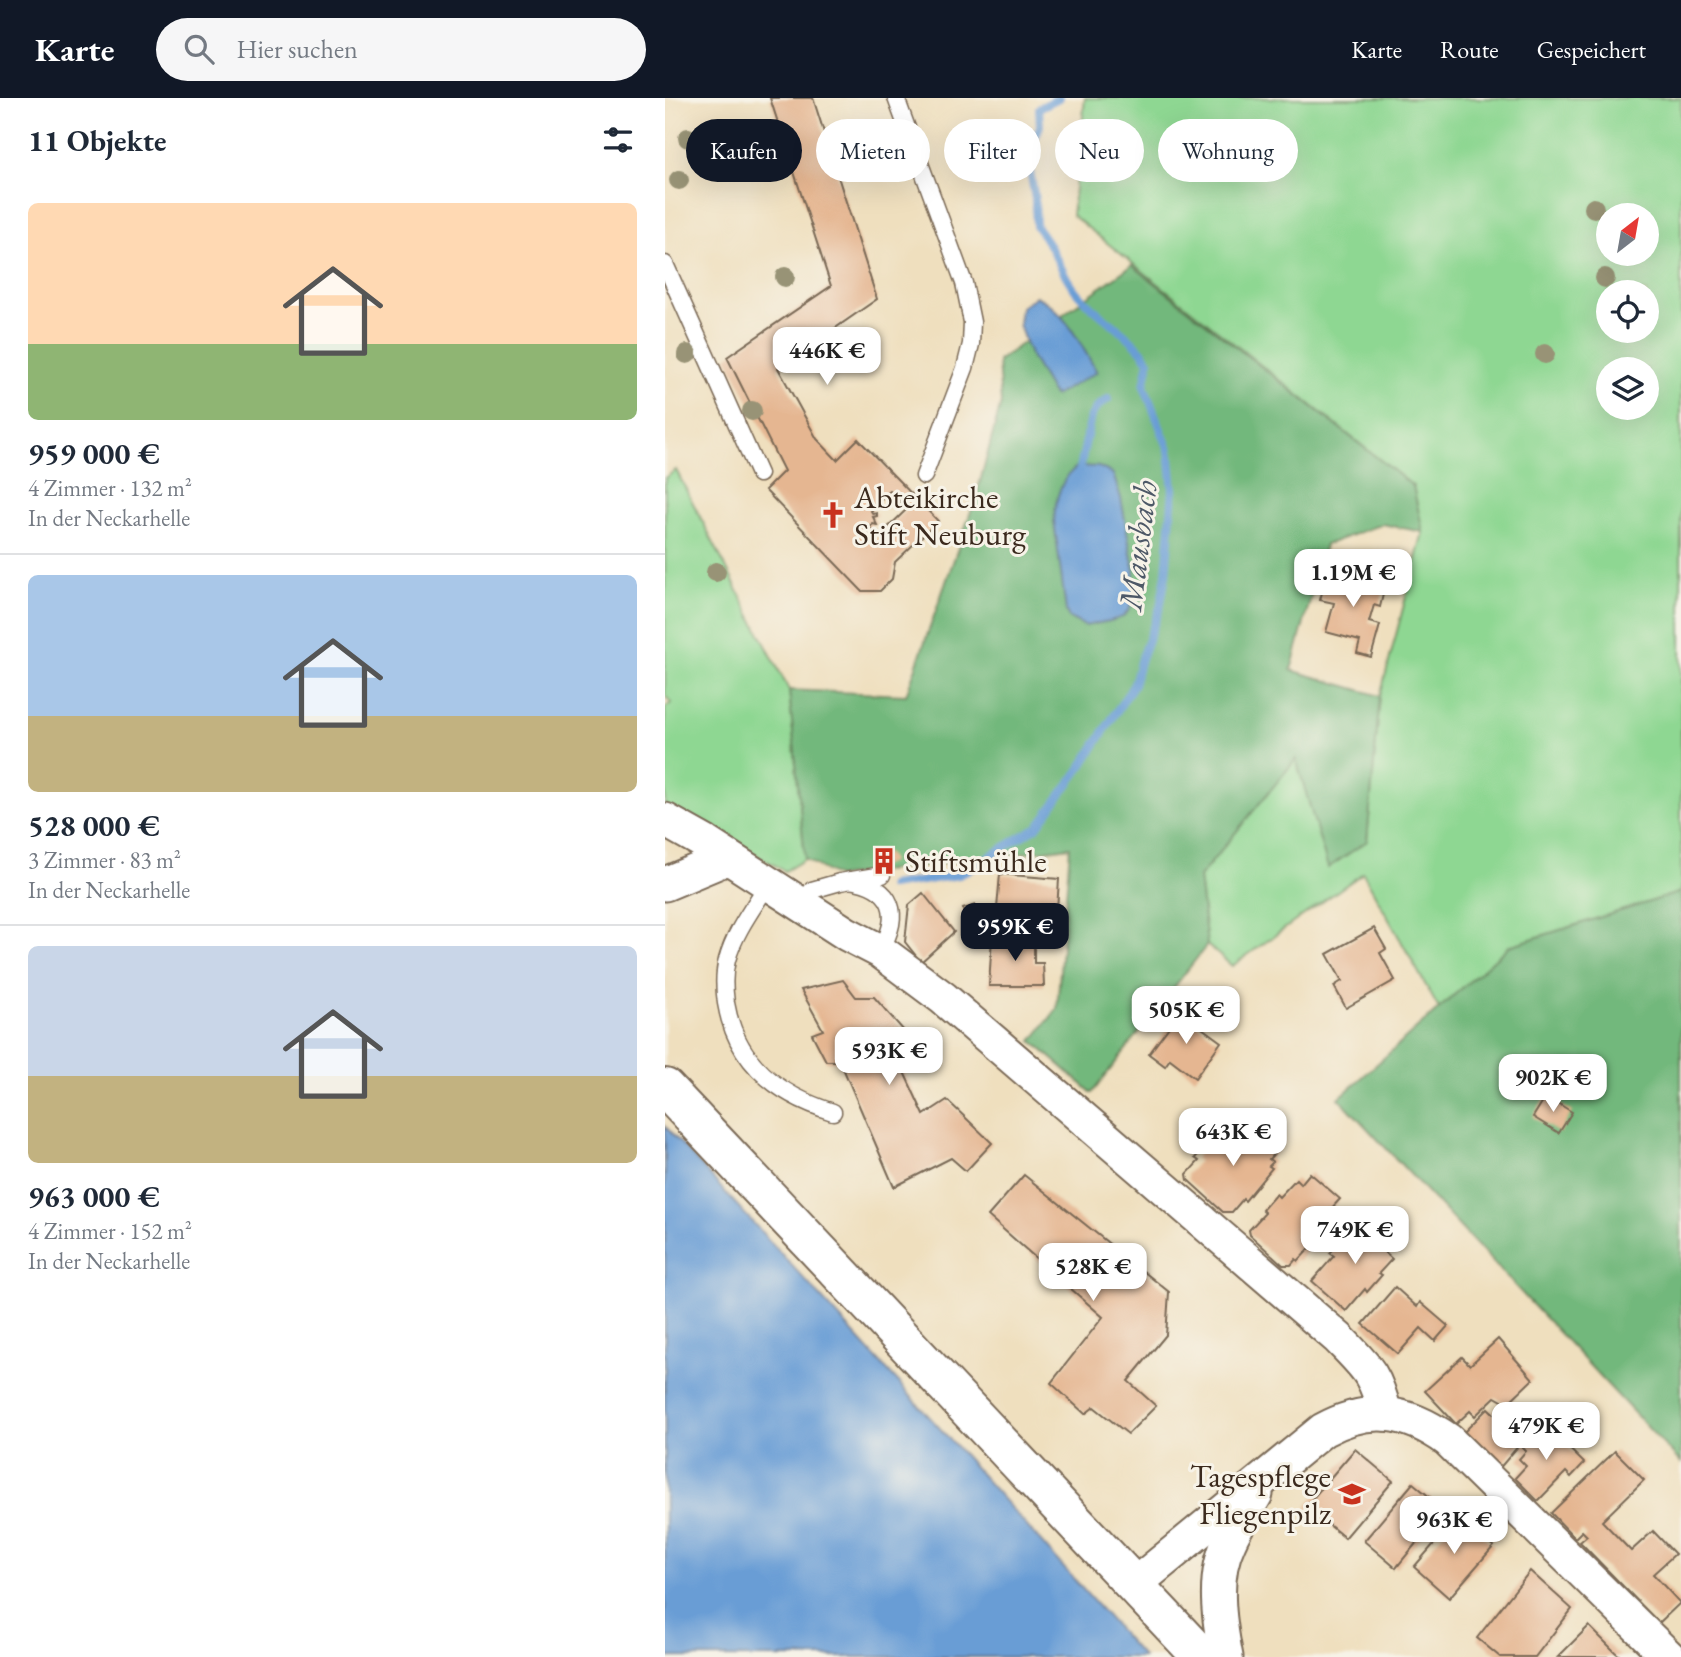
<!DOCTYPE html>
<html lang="de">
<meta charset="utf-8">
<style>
:root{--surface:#fff;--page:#f6f6f7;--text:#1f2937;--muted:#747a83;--line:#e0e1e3;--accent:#111827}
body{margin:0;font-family:"EB Garamond",serif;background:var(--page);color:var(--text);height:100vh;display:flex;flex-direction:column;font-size:26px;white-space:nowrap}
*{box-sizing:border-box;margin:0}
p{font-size:23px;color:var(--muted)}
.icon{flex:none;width:38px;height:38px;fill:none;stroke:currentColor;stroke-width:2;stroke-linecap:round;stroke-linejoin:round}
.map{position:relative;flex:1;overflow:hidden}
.details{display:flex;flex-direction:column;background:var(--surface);width:665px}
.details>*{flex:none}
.banner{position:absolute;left:21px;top:21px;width:665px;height:63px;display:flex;gap:14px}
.needle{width:46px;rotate:31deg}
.fabs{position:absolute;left:931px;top:105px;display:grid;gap:14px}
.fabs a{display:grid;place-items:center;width:63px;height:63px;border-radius:50%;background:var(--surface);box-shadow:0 7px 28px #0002;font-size:35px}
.price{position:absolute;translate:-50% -60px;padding:0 16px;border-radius:14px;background:#fff;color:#222;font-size:23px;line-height:46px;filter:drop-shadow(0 2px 4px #0008)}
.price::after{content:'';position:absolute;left:50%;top:42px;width:21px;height:16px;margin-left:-10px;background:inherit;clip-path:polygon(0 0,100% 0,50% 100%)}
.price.active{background:var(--accent);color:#fff}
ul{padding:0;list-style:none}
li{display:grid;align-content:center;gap:14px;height:371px;padding:0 28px}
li+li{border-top:2px solid var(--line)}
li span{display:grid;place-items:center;height:217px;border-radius:10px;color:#555}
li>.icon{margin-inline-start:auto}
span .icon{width:126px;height:126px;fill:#fffc;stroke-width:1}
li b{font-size:30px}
h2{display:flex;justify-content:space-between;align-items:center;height:84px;padding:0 28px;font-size:30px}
.chip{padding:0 24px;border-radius:32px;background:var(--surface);box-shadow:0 7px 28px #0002;font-size:24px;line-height:63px}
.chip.active{background:var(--accent);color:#fff}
header{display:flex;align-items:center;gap:42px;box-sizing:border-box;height:98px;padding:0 35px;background:var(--accent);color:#fff}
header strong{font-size:33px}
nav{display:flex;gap:38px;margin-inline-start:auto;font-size:24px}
.search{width:490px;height:63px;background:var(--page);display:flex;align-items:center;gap:18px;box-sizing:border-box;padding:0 24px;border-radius:38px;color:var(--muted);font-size:26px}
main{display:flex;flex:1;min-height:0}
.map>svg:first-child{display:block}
</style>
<header>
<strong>Karte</strong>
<div class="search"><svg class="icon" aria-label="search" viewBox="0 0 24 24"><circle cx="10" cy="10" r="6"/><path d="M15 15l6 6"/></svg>Hier suchen</div>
<nav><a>Karte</a><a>Route</a><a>Gespeichert</a></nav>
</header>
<main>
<section class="details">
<h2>11 Objekte<svg class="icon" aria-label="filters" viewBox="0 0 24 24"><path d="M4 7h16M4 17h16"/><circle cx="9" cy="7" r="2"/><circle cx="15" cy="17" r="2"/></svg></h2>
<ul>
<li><span style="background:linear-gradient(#ffd9b3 65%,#8fb573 0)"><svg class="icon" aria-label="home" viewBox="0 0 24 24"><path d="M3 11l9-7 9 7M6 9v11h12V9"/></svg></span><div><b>959 000 €</b><p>4 Zimmer · 132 m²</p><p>In der Neckarhelle</p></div></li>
<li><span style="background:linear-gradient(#a9c7e8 65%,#c2b280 0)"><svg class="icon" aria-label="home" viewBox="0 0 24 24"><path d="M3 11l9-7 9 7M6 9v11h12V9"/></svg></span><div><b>528 000 €</b><p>3 Zimmer · 83 m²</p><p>In der Neckarhelle</p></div></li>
<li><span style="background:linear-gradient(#c9d6e8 60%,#c2b280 0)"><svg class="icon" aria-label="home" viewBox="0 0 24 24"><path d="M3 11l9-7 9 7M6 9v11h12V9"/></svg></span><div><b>963 000 €</b><p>4 Zimmer · 152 m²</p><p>In der Neckarhelle</p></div></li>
</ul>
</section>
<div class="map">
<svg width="1016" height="1559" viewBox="0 0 1016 1559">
<rect width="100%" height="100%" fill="#f7f3e8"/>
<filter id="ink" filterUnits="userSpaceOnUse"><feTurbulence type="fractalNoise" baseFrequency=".0143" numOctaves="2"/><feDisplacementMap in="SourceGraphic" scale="14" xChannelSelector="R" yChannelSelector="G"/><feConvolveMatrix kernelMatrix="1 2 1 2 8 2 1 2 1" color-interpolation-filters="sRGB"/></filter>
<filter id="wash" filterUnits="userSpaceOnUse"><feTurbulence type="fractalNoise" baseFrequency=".00686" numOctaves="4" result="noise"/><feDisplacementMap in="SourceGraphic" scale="28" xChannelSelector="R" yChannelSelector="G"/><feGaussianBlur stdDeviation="1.57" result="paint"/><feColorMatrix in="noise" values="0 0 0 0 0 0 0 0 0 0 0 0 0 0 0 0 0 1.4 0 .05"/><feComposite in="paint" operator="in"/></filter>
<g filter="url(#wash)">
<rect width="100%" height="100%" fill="#efdfbe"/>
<g fill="#8ed792" stroke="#648058" stroke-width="2" fill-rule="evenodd">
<path d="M420,0H1016V794L845,848L774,911L698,775L567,868L542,847L534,779L631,660L663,769L702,743L715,598L758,434L748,388L407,117ZM943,117H982V156H943ZM943,194H982V233H943ZM943,271H982V310H943Z"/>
<polygon points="11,372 124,592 140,761 120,773 0,707 0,610 6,605 0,597 0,380"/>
</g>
<g fill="#72b87c" stroke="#56714d" stroke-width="2">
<polygon points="467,167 748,388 758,434 717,426 660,447 626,572 715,598 702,743 663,770 631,661 534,779 542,847 427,995 367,943 392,911 405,749 172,779 140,761 124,592 241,597 311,399 336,305 333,263"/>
<polygon points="1016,794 1016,1365 674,1000 844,848"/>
</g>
<g fill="#699dd5" stroke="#52647a" stroke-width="2">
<path d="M371,198C401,213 415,246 432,274L389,298L365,257L354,227L356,209Z"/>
<path d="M413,368L434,369L448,376L456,400L469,472V500L464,512L458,519L445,523L420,528L404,520L401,513L389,423C390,403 395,380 413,368Z"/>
<polygon points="0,1028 281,1337 478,1559 0,1559"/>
</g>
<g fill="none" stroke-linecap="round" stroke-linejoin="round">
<g stroke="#699dd5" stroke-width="8">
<polyline points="415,371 426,318 432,309 443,301"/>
<path d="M226,788L294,777L372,729L417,668L469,586L476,560L495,510L501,477L508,392L504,352L479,288L484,263C465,233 431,219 410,192C394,171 389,149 371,128L370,101L364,67L365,54L375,28L374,10L394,0"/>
</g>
</g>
<g id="blocks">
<g fill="#e5b691" fill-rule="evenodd">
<path d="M105,0H148L212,201L113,270L152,341L172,362L193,341L273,423L230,464L227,481L215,493H197L100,392L119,373L62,259L166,188ZM225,393L242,411L209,443L201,433L206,431L204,430L208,426L212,427L208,419L212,418V415L208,416L206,413L209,410L207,409Z"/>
<polygon points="663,472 720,488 715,509 709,507 704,524 715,527 706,559 692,555 695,543 661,534 669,505 655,502"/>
<polygon points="222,755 227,763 215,770 210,762"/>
<polygon points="335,776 394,781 391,827 331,822"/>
<polygon points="258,795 289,834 256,864 240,844 244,807"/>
<polygon points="310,807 313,819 301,822 298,811"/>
<polygon points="709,830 721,851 715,855 730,882 681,910 669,888 677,883 662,856"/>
<polygon points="327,839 369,839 369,865 378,865 379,888 324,888"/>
<polygon points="178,882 191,899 209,899 240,934 225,944 259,1017 282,1002 327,1045 301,1073 286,1060 229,1089 175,963 161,963 147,936 158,932 136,892"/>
<polygon points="515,914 556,944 530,980 505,961 500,968 484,956"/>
<polygon points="881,998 907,1014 894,1035 868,1019"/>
<polygon points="588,1028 613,1051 604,1061 608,1064 604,1068 607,1070 580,1103 578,1101 567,1114 558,1114 523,1082 522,1076 534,1063 530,1060 544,1044 548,1047 554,1040 559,1044 570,1031 579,1039"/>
<polygon points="645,1075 675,1101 665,1112 670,1116 654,1133 658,1136 633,1163 631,1161 626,1167 618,1167 585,1137 584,1132 600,1115 597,1112 611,1096 614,1099 631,1081 636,1086"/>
<polygon points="359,1077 504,1194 501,1237 463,1283 491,1308 463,1336 429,1309 420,1316 386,1285 438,1219 323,1118"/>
<polygon points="712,1126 729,1141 718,1153 727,1161 714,1175 717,1177 702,1194 700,1191 681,1213 647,1183 669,1158 665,1155 679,1139 683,1142 692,1131 701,1139"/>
<polygon points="730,1189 752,1209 755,1204 783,1228 770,1243 756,1230 733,1256 698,1226"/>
<polygon points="833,1241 868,1281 845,1303 839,1304 830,1299 810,1318 805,1313 791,1326 760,1293 797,1259 805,1267"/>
<polygon points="823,1310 844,1330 841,1333 855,1346 833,1372 796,1337"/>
<polygon points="878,1325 919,1365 906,1379 901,1374 873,1403 850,1380 861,1368 854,1361 861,1353 856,1348"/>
<polygon points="690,1351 728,1383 680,1440 641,1408"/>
<polygon points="950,1353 979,1382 937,1423 966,1453 988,1433 1010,1456 988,1476 1015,1505 994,1525 915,1444 922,1438 917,1433 910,1440 886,1415"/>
<polygon points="748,1385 779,1411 731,1470 699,1443"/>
<polygon points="794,1417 829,1448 784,1500 749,1469"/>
<polygon points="865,1473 907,1511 870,1559 835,1559 812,1540"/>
<polygon points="924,1528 950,1554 956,1559 893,1559"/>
</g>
</g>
</g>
<g filter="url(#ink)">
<use href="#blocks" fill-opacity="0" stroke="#7a6956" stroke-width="2"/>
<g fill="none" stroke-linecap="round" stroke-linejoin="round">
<defs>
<g id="service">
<polyline points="231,0 299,185 307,224 306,246 300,270 259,378"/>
<polyline points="0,166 94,376"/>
<path d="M185,782C229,789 237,816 215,853"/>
<path d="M103,786C88,810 69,835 62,862C58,877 59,891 61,905C71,965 113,997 168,1014"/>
<polyline points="136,806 147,792 175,784 217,777"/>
</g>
<g id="minor">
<path d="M0,722L41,745L182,836L215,853L278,900L673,1240C702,1270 710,1275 720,1316"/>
<polyline points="0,786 62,760"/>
<path d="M469,1487L658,1332C704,1307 741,1312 783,1342L1004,1559"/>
<path d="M561,1559C554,1523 547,1479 564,1444C571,1427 582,1412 591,1396"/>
</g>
<polyline id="secondary" points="0,990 537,1559"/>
</defs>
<use href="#service" stroke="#7a6956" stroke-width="19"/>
<use href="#minor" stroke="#7a6956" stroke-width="37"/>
<use href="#secondary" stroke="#7a6956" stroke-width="42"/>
<use href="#service" stroke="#fff" stroke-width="16"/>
<use href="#minor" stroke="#fff" stroke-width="33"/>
<use href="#secondary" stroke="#fff" stroke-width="38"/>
</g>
<g fill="#989376">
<circle cx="23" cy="40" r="10"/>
<circle cx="14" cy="82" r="10"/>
<circle cx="929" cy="110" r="10"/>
<circle cx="120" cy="179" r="10"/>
<circle cx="940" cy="180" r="10"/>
<circle cx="22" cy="256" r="10"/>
<circle cx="880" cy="256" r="10"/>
<circle cx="87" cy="313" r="10"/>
<circle cx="51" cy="474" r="10"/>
</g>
</g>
<defs>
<symbol id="church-bare" viewBox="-9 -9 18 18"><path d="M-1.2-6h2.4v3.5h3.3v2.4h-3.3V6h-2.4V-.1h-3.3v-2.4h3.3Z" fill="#c8321e" stroke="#f7f3e8" stroke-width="2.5" paint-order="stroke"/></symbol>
<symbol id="building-bare" viewBox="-9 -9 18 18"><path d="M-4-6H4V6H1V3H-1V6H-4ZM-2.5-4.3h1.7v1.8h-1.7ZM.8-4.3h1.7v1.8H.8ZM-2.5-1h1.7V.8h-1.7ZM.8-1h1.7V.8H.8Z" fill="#c8321e" stroke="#f7f3e8" stroke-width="2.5" paint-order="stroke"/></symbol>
<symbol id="school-bare" viewBox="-9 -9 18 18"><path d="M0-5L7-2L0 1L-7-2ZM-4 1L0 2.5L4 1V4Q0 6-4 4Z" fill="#c8321e" stroke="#f7f3e8" stroke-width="2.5" paint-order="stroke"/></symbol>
</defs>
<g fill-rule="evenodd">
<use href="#church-bare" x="149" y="398" width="38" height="38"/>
<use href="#building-bare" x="200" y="744" width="38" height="38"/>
<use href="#school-bare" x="668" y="1377" width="38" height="38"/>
</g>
<g text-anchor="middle" stroke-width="6" stroke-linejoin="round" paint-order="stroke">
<g font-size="32" fill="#3b2a1e" stroke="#f7f3e8" text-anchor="start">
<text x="189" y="410">Abteikirche<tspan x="189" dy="37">Stift Neuburg</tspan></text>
<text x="240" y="774">Stiftsmühle</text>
<text x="666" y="1389" text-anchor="end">Tagespflege<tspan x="666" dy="37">Fliegenpilz</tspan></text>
</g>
<g font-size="33" font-style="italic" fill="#4d5867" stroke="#f7f3e8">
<text transform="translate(472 447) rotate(-83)" y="12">Mausbach</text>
</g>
</g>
</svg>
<div class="fabs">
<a><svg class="needle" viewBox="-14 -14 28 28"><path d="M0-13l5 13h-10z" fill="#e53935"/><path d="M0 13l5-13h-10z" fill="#747a83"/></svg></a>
<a><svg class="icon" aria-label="locate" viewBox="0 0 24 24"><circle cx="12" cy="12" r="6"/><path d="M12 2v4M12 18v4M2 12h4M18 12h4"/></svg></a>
<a><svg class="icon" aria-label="layers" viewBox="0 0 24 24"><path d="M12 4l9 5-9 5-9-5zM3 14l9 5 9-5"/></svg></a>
</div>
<b class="price" style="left:162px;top:289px">446K €</b>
<b class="price" style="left:688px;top:511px">1.19M €</b>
<b class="price active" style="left:350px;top:865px">959K €</b>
<b class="price" style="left:521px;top:948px">505K €</b>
<b class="price" style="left:224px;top:989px">593K €</b>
<b class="price" style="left:888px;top:1016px">902K €</b>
<b class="price" style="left:568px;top:1070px">643K €</b>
<b class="price" style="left:690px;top:1168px">749K €</b>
<b class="price" style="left:428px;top:1205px">528K €</b>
<b class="price" style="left:881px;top:1364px">479K €</b>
<b class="price" style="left:789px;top:1458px">963K €</b>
<div class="banner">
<a class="chip active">Kaufen</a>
<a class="chip">Mieten</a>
<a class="chip">Filter</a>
<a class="chip">Neu</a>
<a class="chip">Wohnung</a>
</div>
</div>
</main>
